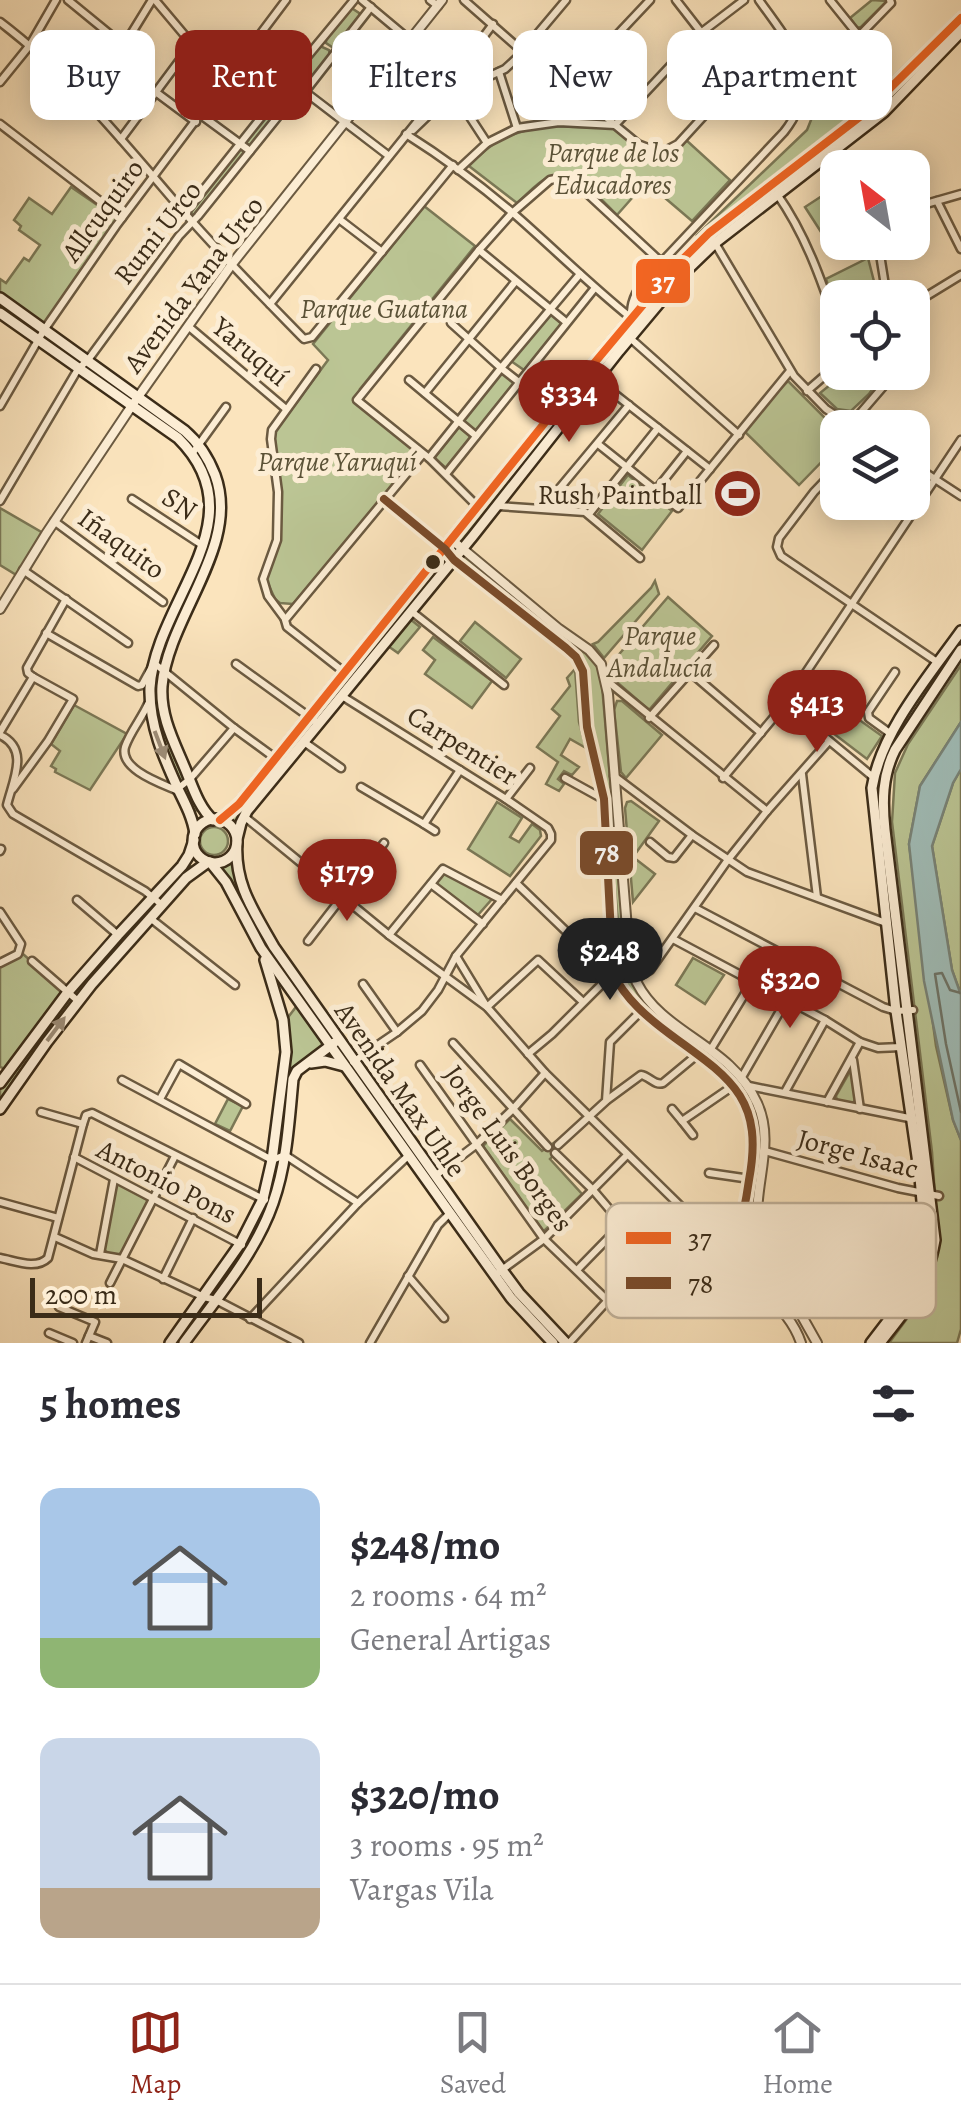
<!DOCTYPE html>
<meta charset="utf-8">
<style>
:root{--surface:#fff;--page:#f7f7f7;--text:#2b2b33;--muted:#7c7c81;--line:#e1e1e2;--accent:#8f2418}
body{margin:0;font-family:Alegreya,serif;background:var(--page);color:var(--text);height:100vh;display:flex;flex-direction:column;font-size:38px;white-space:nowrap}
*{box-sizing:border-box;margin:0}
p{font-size:32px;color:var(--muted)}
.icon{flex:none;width:55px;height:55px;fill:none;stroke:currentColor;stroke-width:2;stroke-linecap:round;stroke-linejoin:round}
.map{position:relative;height:1343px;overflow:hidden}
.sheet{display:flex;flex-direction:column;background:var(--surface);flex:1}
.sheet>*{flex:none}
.banner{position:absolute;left:30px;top:30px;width:902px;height:90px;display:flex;gap:20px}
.needle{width:65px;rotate:329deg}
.controls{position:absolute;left:820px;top:150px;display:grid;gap:20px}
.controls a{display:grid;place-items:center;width:110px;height:110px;border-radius:20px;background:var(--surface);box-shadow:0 5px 25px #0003;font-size:50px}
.scale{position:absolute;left:30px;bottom:25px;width:232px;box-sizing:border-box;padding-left:10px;border:5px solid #3b2c18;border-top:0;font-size:28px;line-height:35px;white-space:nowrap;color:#3b2c18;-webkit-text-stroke:8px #fcedd4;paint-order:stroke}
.price{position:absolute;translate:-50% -85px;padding:0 22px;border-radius:35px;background:var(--accent);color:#fff;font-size:32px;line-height:65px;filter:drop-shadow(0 2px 5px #0008)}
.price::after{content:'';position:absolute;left:50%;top:60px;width:30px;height:22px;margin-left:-15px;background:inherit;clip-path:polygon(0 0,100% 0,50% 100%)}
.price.active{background:#222;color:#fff}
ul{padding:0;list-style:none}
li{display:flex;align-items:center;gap:30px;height:250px;padding:0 40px}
li span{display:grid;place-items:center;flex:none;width:280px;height:200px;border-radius:20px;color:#555}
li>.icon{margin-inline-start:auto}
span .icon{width:120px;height:120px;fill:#fffc;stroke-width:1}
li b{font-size:42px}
h2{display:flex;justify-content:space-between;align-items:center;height:120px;padding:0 40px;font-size:42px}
.tag{padding:0 35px;border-radius:20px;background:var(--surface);box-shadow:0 5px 25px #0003;font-size:35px;line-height:90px}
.tag.active{background:var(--accent);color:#fff}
.dock{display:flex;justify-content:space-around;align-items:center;height:140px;border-top:2px solid var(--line);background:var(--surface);font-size:28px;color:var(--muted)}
.dock a{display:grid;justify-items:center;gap:5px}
.dock .active{color:var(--accent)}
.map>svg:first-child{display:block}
</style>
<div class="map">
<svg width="961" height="1343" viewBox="0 0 961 1343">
<rect width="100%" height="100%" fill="#fbe4bd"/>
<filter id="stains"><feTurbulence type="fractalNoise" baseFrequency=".002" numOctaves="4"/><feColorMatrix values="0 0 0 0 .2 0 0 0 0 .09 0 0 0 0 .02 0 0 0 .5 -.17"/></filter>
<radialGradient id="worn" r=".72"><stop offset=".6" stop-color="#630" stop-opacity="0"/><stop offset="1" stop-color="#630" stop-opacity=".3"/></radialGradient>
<g fill="#bbc594" stroke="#7b7856" stroke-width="2.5">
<polygon points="872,0 887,1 861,27 857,28 850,18"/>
<polygon points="350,7 359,13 361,16 335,49 326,43 326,38"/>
<polygon points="961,18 961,32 884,112 774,191 716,238 714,236 770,191 774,190 771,186 866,112"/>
<polygon points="320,46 329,50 330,56 308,85 303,85 294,76"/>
<polygon points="819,69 859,110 700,237 697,235 807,130 819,100"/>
<polygon points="287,89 294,93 196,214 191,215 192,210"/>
<path d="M544,126L614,128L653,153L685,139L730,180L692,221L651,186L640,189L617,215C601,200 575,166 549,177C537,182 527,195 517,203L469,166C494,139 508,134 544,126Z"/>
<polygon points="71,187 119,220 46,325 0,293 0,279 6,283 24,258 29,261 40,245 19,230 21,226 14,220 29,198 52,214"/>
<polygon points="825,194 837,214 838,227 823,235 805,207"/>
<polygon points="424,206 475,246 360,389 362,392 356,400 420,455 293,604 280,603 275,599 266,579 266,573 272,560 281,491 274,433 328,360 313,344"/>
<polygon points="868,258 878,297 838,298 837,313 826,279"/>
<polygon points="550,313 562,324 524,370 511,361"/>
<polygon points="615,336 625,345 465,545 455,537"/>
<polygon points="501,371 516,382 476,432 461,420"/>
<polygon points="839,373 839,372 884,373 869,394 851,411 837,409 820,393 835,381"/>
<polygon points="788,381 837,430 837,446 799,485 741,428"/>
<polygon points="459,427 472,437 446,468 434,458"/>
<polygon points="199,445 217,482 219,525 167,664 163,708 202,807 190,814 154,728 154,663 205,541 211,510 192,454"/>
<polygon points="628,475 672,511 642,550 598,514"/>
<polygon points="0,508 43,533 18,576 0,565"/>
<polygon points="440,555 450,563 247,811 236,836 231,826 220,820"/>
<polygon points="466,555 534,613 532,618 461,561"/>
<polygon points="655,581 659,594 604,658 593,644 598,642 651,588"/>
<polygon points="668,597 712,636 649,710 611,677 609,666"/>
<polygon points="410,619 420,627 398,653 388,646"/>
<polygon points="475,622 521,659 506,678 460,641"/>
<polygon points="559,633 592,658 601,674 625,953 629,970 627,975 622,970 607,796 590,723 587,673 585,665 575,650 557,636"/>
<polygon points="433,637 492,681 472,708 425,674 435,660 423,650"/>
<polygon points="961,665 961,722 920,786 909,844 936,1046 953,1120 961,1140 961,1329 957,1343 889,1343 926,1293 938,1240 932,1152 892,822 895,773 908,744"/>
<polygon points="575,669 579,722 586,748 570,739 561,755 579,767 572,775 564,771 558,779 564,784 559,791 546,784 558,762 537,747 560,716 552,709 570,686 567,678"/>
<polygon points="617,701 622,701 662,735 626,778 621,772 614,710"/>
<polygon points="74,705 127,734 90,790 55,772 56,769 51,766 60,751 51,744"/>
<polygon points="844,709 882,736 867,759 829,730"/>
<polygon points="961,769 961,995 952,970 932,846 953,783"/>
<polygon points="631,801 659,821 633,857 655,874 633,902 625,808 627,802"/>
<polygon points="497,802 522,818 510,837 519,842 532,824 540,830 541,836 510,876 468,849"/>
<circle cx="214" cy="841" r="14"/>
<path d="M236,847L243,891L307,995L303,999L307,997L337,1040L330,1044L299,1001L215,868L202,865L189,855L195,849C207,867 226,866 236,847Z"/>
<polygon points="185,862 195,870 101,973 0,1109 0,1083 9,1067 5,1069 0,1067 0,964 23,954 65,991"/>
<polygon points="444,872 492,899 477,916 434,883"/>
<polygon points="693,958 724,975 705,1004 676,985"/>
<polygon points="613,973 635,979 649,1000 711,1049 758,1103 747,1109 733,1086 641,1011"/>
<polygon points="299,1003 328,1045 297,1069 284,1154 273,1204 263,1199 286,1020"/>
<polygon points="852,1068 856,1099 852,1104 837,1101 836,1096"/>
<polygon points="228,1099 243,1106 230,1131 215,1124"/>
<polygon points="510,1119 542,1151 555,1142 561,1147 550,1159 582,1194 543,1232 483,1146"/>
<polygon points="115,1181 149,1201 122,1252 119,1255 111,1256 103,1249"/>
</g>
<polygon fill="#a0bdb8" stroke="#788378" stroke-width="2.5" points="961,722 961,769 953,783 932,846 952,970 961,995 961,1140 953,1120 924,981 909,844 920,786"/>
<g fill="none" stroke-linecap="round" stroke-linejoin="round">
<polyline stroke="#6e7468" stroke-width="2.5" points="961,993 950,990 942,973 935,974 946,1044 961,1112"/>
<defs>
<g id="minor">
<polyline points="68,0 123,45"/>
<polyline points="155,0 224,82"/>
<polyline points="362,0 466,87"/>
<polyline points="430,0 438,6"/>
<polyline points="464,0 555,80 583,97 615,125 702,32 744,0"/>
<polyline points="830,0 859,36 891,3 890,0"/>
<path d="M0,22C70,75 125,144 182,210C221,255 263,297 304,339L312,337L453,165"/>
<polyline points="249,49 389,156"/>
<polyline points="856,49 859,36"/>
<polyline points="499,72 517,128"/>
<polyline points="0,82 30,45 56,0"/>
<polyline points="569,86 650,0"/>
<polyline points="157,93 196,122"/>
<polyline points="455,94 487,143"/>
<polyline points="88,104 152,0"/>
<polyline points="201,115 250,151"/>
<polyline points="0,124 122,218"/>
<polyline points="413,130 442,102 466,87 505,69 518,57 566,0"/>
<path d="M406,134C444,158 479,184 513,213C552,247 589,284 630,317"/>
<polyline points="121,139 191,45"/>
<polyline points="458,170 487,143 517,128 559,122 615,125 638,144 661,153 678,144 731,86 732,72 676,0"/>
<path d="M777,194C806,235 822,282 838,329"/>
<polyline points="937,201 961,249"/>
<polyline points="912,208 961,194"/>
<polyline points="185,213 290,81 292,75 354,0"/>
<polyline points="339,219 382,252"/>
<polyline points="709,233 794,376 826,409 855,428"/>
<polyline points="878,242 887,298"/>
<polyline points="479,250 566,322"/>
<polyline points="270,304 454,76 493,24"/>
<polyline points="912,305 961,275"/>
<polyline points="451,323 501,368 565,418"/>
<polyline points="188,326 286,409"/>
<polyline points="409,380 476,436"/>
<polyline points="597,380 710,469"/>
<polyline points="807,391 838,364"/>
<polyline points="425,393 515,282"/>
<polyline points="0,406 44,330 116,226 286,0"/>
<polyline points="851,424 888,381 892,372"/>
<path d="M739,435L630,338C632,312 627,305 643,282L784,132C825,80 790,44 759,0"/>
<polyline points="598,444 678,508 790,371"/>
<polyline points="192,454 226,407"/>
<polyline points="429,458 501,368 580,274"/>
<polyline points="912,464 961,496"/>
<polyline points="838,467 814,492 779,538 777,547 781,556 937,662"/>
<polyline points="446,474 594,289"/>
<polyline points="656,490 687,451"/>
<polyline points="132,499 202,545"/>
<polyline points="384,499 445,549"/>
<polyline points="0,501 78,369 88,360 179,236 198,216 296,94 307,89 371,7"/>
<polyline points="498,506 585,512 640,558"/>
<polyline points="479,508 429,458 357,400 479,250 512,213 550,180 560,178 576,183 661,262"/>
<polyline points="552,508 554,495 629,405"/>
<polyline points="589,514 658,428"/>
<polyline points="54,521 163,602"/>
<polyline points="23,570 128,643"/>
<polyline points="411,611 504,685"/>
<polyline points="285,619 268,596 263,579 277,540 278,492 271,439 272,430 316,369"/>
<polyline points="46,633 138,686 142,685 154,663 234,728 275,758"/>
<polyline points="236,664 319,724"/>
<polyline points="344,672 287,627 285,620 422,455"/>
<polyline points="690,672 761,733"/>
<polyline points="33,677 28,673 27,668 66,599"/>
<polyline points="606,680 767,811"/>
<polyline points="342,696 506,799 548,828 551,834 551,840 456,956 438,990 422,1011 397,1032 353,1062"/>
<path d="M148,704C142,718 130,732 125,747C119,769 160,783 176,790L190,779L234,728"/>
<polyline points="785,704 873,777"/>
<polyline points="649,718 714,645"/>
<polyline points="0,732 33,677"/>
<polyline points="891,734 869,718 868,712 895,672"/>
<path d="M0,735C30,749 13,780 7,805L13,814L145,891L162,905"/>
<polyline points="304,742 341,768"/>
<polyline points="802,774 817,897"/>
<polyline points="614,776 692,835 747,872 886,923"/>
<polyline points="565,778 603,799"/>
<polyline points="723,778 785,704 961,440"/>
<polyline points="361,787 424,824 460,770"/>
<polyline points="13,789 48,741 73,699 33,677"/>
<polyline points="506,799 530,768"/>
<polyline points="245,817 389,935 487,1007 545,1073 719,1244 729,1248 735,1245"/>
<polyline points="424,824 435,831"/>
<polyline points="650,842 668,857 674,858 692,835"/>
<polyline points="0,851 1,849"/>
<polyline points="516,883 602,966 613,973 552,1034 528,1054"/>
<polyline points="431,884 483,924"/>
<polyline points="77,900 118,935"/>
<polyline points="695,908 883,1007 896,1011 913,1010"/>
<polyline points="0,912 21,944 18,954 0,963"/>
<polyline points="150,918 235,985"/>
<polyline points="389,935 443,869 502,900"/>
<polyline points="673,939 825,1020 860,1042 878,1048 901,1047"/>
<polyline points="308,941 384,843"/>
<polyline points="456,956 487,1007 538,960 583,1002"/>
<polyline points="32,961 78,1001"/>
<polyline points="635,979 650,970 727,861 767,811 829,741"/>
<polyline points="363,984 397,1032"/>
<polyline points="453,1043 548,1147"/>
<polyline points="711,1049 752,982"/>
<polyline points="853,1060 860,1109"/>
<polyline points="420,1065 544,1239 607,1300"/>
<polyline points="742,1077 806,966"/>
<polyline points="122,1080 272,1160 285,1155 358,1203"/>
<polyline points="749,1086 914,1119"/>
<polyline points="785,1092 825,1020"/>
<polyline points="160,1099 179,1064 246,1104"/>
<path d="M607,1100L641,1075C649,1076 655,1086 663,1083L698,1054"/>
<polyline points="827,1102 860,1042"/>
<polyline points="672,1109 682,1121"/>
<polyline points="41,1112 83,1124"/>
<polyline points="693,1135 682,1121 733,1086"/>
<polyline points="558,1145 606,1101 610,1042 641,1011"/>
<polyline points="765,1151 898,1188 939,1196"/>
<polyline points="555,1153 593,1190 622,1224 577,1270"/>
<polyline points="74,1157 242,1245"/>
<polyline points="709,1173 750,1179"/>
<polyline points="435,1176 477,1144 513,1109 545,1073"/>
<polyline points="0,1202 58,1218"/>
<polyline points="756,1220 779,1221 922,1272"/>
<polyline points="55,1237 93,1254 122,1259 204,1297 216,1300 299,1343"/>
<polyline points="100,1254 114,1179"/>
<path d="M0,1258C16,1261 36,1270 48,1258L83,1124L86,1115L92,1113L265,1200"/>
<polyline points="499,1272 544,1239 627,1155"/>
<polyline points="408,1276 444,1318"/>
<polyline points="163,1279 193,1218"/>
<polyline points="110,1283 175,1156"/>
<polyline points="59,1307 95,1322 86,1343"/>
<polyline points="250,1319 358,1203 409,1155"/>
<polyline points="49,1333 73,1343"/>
<polyline points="89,1336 107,1343"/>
<polyline points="370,1343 438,1225 450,1213"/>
<polyline points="569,1343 687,1213"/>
</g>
<g id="tertiary">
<path d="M452,540L559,629L589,650L601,664L608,694L629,953C631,963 632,974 637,983C663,1034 731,1045 757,1103C778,1148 747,1195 761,1241"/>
<path d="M445,549L454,560L566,648L576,657L583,671L587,727L604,799L613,973C625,999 648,1018 671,1035C732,1079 764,1099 749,1180C746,1201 742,1221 736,1242"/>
<polyline points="0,609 46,534 131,407 232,264 442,0"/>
<circle cx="749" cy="1248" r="14"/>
<polyline points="762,1245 817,1343"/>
<path d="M738,1257C755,1290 789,1307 801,1343"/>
</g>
<g id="secondary">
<path d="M0,298L185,431C199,443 208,457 215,475C241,546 168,616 162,686C160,715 173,740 184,766C192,784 198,807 213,820"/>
<path d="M0,313L178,438C261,520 155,600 150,688C149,725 164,758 179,791C186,805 193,819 195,834"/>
<circle cx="215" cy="841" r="22"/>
<polyline points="220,820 239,804 555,410 673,269 709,233 866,112 961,18"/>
<polyline points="237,839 241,823 247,811 473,536 619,351 686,271 715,243 884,112 961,32"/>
<path d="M237,842C234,885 254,911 274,947L502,1270L519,1293L566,1343"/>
<polyline points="210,862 226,882 261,948 450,1213 511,1298 553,1343"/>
<polyline points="311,1063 325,1061 344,1066"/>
<polyline points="0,1083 68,992 118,935 182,866 189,855 194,840"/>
<polyline points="0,1109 47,1042 92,984 186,878 208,862"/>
<polyline points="170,1343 240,1244 263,1199 272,1160 286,1052 283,1020 265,960"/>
<path d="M184,1343C215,1300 255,1255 273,1203C287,1163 289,1121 293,1079L297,1071L334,1043"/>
<path d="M871,1343L914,1287L926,1251L920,1177L896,1011L872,788C881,732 928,677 961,631"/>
<path d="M880,1343C910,1304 926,1290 935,1240L885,830C882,802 882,776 895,750L961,650"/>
</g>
</defs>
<use href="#minor" stroke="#6b5a41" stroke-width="11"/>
<use href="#tertiary" stroke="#6b5a41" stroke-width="12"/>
<use href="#secondary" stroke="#3b2c18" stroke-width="14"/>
<use href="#minor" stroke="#fcedd4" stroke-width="6"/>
<use href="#tertiary" stroke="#fcedd4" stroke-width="8"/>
<use href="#secondary" stroke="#fcedd4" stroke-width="9"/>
<defs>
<polyline id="bus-1" points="220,820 239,804 555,410 673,269 709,233 866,112 961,18"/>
<path id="bus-2" d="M384,499L445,549L454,560L566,648L576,657L583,671L587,727L604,799L613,973C625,999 648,1018 671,1035C732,1079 764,1099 749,1180C746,1201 742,1221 736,1242"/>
</defs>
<use href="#bus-1" stroke="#fcedd4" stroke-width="15"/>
<use href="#bus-2" stroke="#fcedd4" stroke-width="15"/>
<use href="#bus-1" stroke="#f26522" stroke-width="8"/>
<use href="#bus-2" stroke="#7a4b2a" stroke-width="8"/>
</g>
<defs><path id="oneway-solid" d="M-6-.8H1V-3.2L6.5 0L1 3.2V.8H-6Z" transform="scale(2.5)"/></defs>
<g fill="#9c8c76">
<use href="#oneway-solid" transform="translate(160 745) rotate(69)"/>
<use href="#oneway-solid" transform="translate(56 1029) rotate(-53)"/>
</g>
<defs>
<symbol id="stadium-disc" viewBox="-11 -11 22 22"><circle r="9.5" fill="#8f2418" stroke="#fcedd4"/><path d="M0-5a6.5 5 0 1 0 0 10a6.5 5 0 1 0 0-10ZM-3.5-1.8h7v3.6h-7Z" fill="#fff"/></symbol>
</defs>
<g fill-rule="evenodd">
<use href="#stadium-disc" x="710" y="466" width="55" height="55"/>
</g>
<circle fill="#3b2c18" stroke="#fcedd4" stroke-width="4" cx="433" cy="562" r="9"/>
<g text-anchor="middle" stroke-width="10" stroke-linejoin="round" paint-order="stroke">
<g font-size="28" font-style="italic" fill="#5b5237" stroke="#fcedd4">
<text x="613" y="162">Parque de los<tspan x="613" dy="32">Educadores</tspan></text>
<text x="384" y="318">Parque Guatana</text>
<text x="337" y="471">Parque Yaruquí</text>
<text x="660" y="645">Parque<tspan x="660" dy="32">Andalucía</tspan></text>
</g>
<g font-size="28" fill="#3b2c18" stroke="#fcedd4">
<text transform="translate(102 210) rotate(-54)" y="10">Allcuquiro</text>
<text transform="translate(157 232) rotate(-52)" y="10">Rumi Urco</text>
<text transform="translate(193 284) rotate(-53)" y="10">Avenida Yana Urco</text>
<text transform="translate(251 351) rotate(40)" y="10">Yaruquí</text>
<text transform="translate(180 503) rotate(33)" y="10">SN</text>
<text transform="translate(122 543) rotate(36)" y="10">Iñaquito</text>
<text transform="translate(463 745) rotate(32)" y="10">Carpentier</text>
<text transform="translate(401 1089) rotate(55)" y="10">Avenida Max Uhle</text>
<text transform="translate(509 1148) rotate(54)" y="10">Jorge Luis Borges</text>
<text transform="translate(858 1153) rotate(15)" y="10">Jorge Isaac</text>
<text transform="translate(167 1181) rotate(27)" y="10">Antonio Pons</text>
</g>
<g font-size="28" fill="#3b2c18" stroke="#fcedd4" text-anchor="end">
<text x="702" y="504">Rush Paintball</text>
</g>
</g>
<rect x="606" y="1203" width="330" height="115" rx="15" fill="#fcedd4" stroke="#c2b39c" stroke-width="2.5"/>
<rect x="626" y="1232" width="45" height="12" fill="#f26522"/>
<rect x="626" y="1277" width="45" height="12" fill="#7a4b2a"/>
<g font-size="28" fill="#3b2c18">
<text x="688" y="1248">37</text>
<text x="688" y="1293">78</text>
</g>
<g stroke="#fcedd4" stroke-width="4">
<rect x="634" y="257" width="58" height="48" rx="10" fill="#f26522"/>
<rect x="578" y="829" width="57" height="48" rx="10" fill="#7a4b2a"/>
</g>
<g font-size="28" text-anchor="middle" font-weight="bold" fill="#fff">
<text x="663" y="291">37</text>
<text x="607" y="862">78</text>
</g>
<rect width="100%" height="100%" filter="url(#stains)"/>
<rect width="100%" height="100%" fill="url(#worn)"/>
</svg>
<div class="controls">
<a><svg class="needle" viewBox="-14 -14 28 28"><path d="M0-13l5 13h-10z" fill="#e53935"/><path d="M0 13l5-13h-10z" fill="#7c7c81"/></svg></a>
<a><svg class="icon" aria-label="locate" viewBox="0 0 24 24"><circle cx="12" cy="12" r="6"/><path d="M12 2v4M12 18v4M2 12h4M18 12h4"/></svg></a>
<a><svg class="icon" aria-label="layers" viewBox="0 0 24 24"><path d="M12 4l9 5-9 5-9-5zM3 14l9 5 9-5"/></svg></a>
</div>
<div class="scale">200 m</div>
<b class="price" style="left:569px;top:445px">$334</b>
<b class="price" style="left:817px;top:755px">$413</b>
<b class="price" style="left:347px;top:924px">$179</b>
<b class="price active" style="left:610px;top:1003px">$248</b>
<b class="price" style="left:790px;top:1031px">$320</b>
<div class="banner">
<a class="tag">Buy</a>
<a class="tag active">Rent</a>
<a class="tag">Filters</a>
<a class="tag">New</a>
<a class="tag">Apartment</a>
</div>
</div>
<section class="sheet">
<h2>5 homes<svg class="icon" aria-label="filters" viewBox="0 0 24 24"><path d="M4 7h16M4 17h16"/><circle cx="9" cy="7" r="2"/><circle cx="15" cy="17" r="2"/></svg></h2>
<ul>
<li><span style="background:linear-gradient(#a9c7e8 75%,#8fb573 0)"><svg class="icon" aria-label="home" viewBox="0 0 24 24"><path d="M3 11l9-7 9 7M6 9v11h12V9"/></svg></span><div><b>$248/mo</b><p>2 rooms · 64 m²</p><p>General Artigas</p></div></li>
<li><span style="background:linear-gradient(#c9d6e8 75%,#b9a48a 0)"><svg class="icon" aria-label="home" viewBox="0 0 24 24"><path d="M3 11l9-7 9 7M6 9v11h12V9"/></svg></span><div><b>$320/mo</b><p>3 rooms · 95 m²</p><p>Vargas Vila</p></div></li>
</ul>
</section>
<nav class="dock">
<a class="active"><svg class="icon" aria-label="map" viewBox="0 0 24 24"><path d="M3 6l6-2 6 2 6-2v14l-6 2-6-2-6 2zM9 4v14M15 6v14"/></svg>Map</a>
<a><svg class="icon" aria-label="saved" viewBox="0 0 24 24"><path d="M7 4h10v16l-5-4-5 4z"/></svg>Saved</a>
<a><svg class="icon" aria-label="home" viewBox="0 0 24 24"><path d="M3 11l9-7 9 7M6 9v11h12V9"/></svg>Home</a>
</nav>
